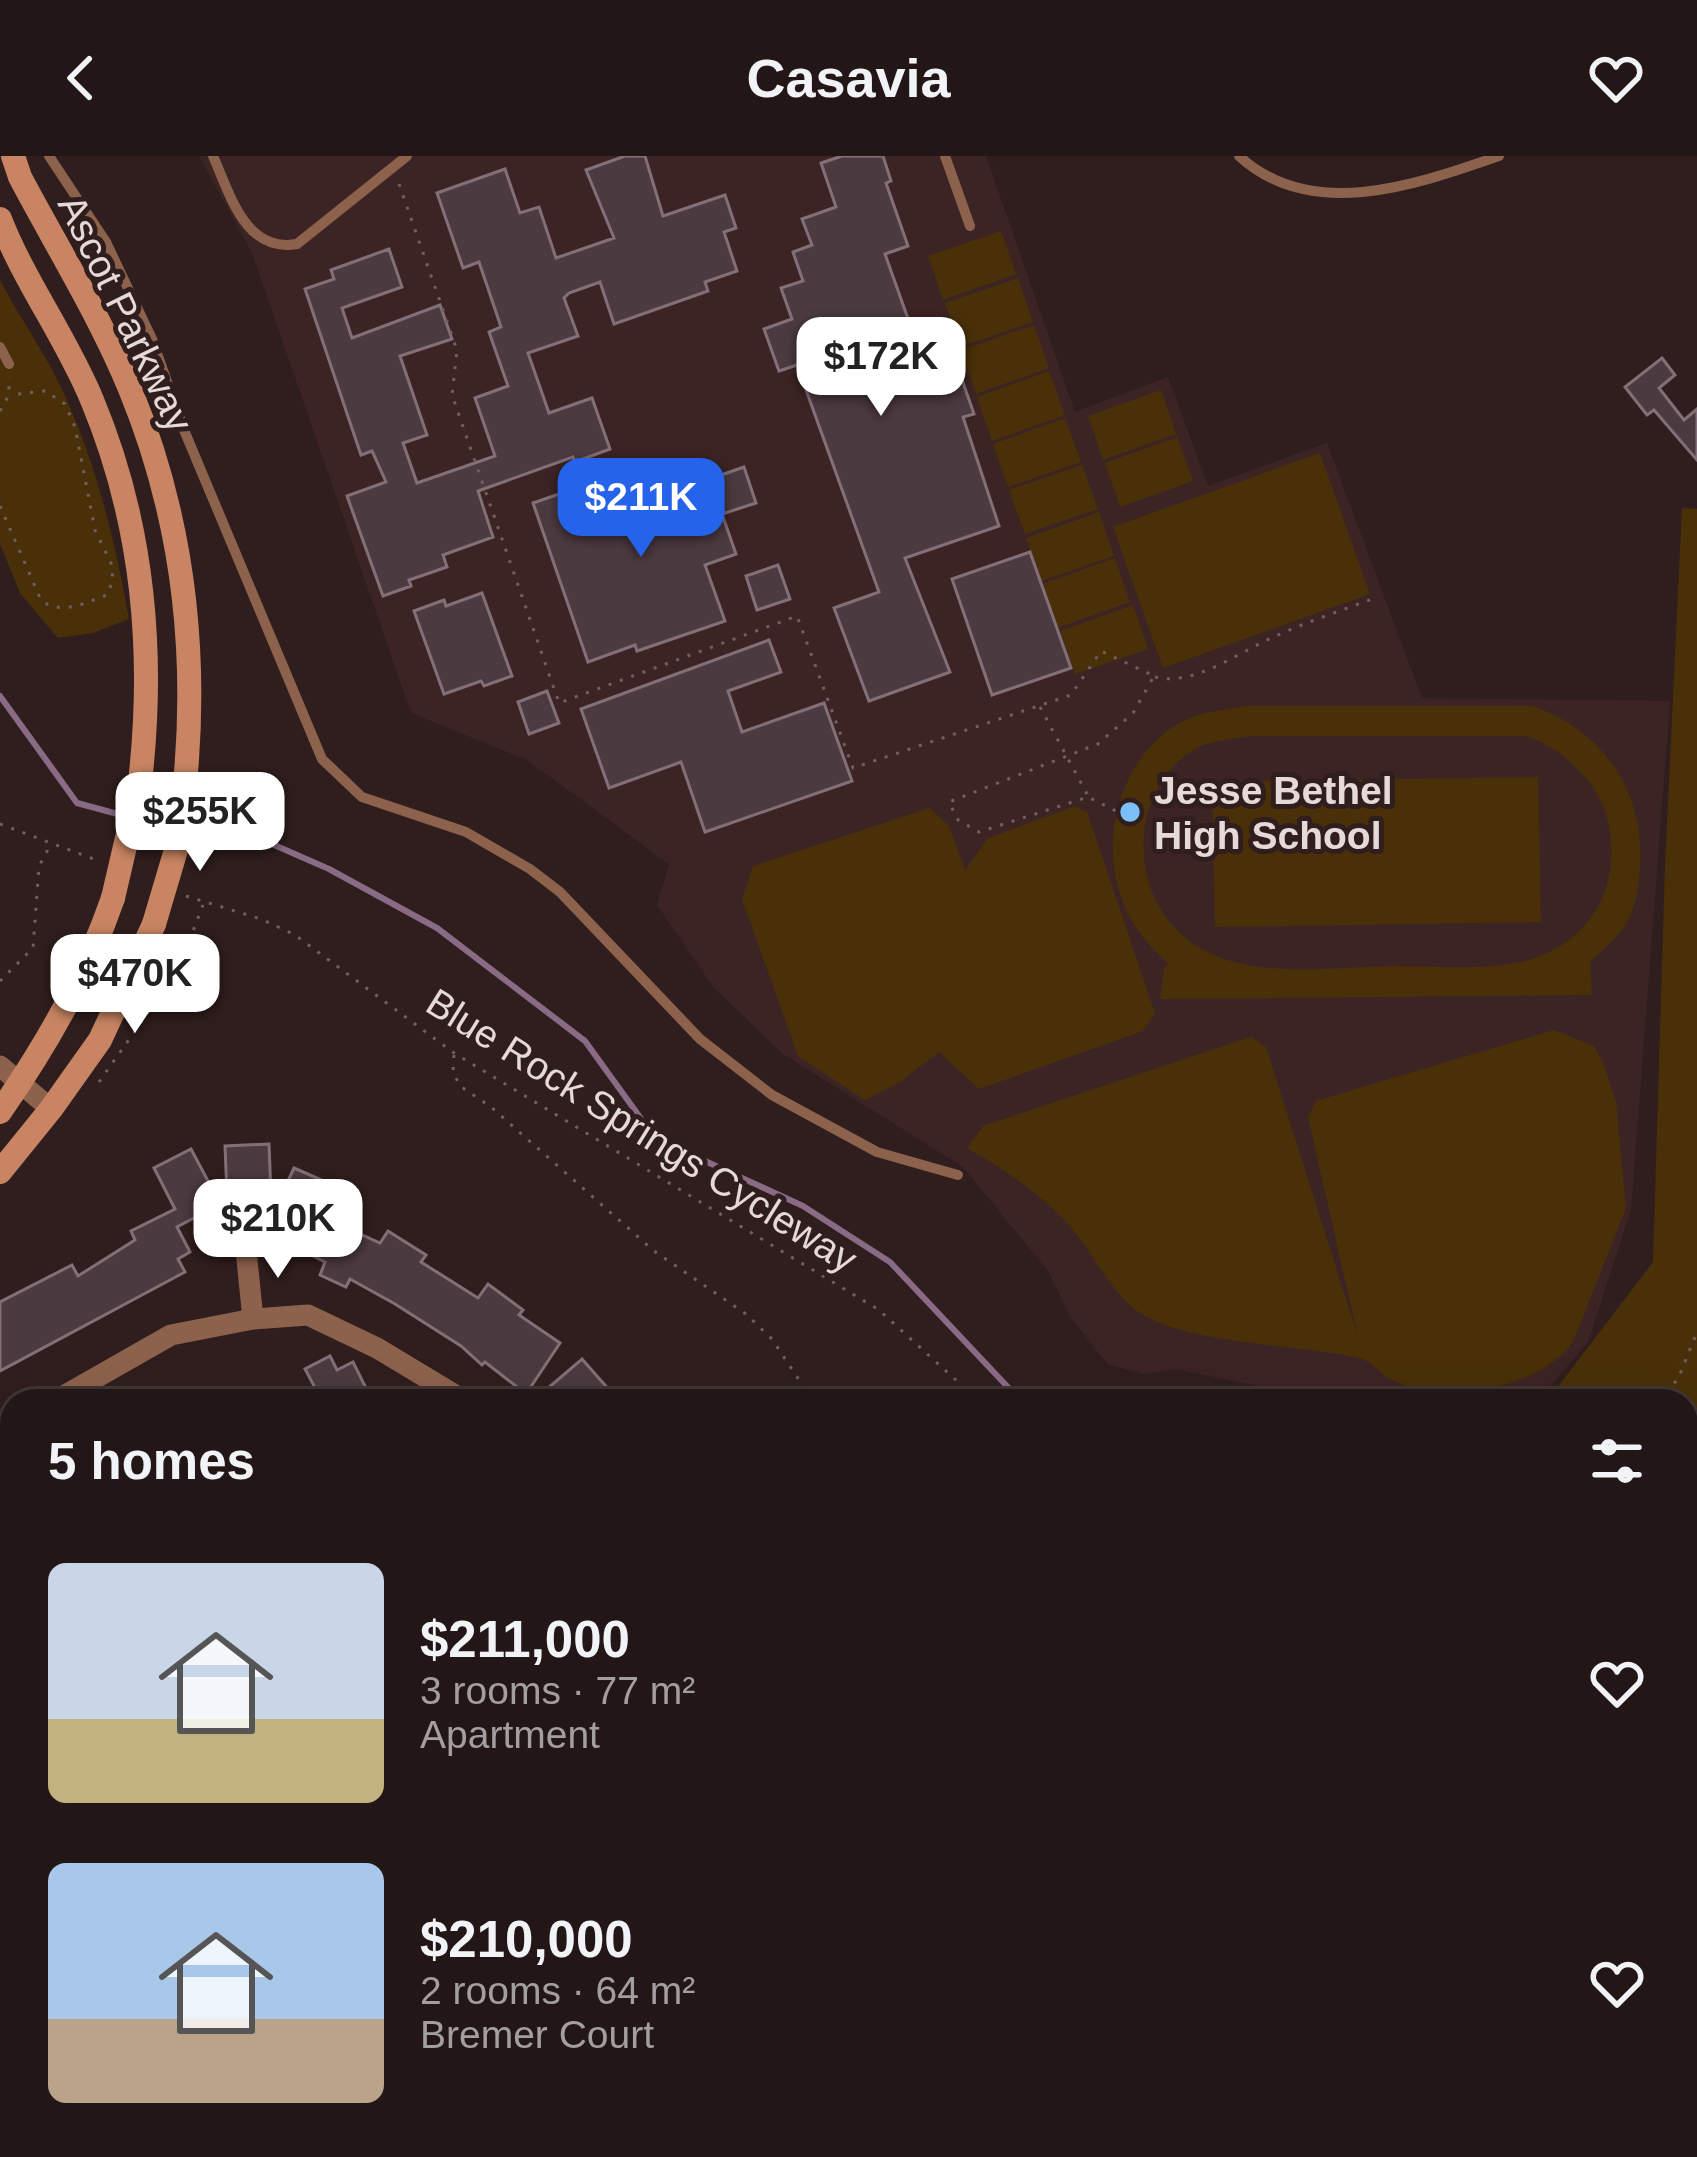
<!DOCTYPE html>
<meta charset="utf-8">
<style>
:root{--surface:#231616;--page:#2f2323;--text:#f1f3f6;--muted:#a39fa1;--line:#403535;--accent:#2563eb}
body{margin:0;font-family:Arial,sans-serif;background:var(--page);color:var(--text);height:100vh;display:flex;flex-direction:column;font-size:45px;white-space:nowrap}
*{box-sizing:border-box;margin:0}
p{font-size:39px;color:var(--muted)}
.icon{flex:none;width:66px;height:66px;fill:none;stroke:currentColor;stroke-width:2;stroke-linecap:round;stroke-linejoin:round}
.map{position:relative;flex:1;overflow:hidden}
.panel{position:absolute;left:0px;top:1233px;width:1698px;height:768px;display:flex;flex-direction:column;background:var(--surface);border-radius:36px 36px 0 0;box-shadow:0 12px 48px #0002,0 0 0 3px var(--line)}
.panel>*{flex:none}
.price{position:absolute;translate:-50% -102px;padding:0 27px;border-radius:24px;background:#fff;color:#222;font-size:39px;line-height:78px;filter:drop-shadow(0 3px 6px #0008)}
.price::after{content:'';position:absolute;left:50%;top:72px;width:36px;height:27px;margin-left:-18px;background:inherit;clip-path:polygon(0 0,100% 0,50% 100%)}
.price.selected{background:var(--accent);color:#fff}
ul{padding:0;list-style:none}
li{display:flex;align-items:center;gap:36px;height:300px;padding:0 48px}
li span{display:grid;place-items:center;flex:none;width:336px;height:240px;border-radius:18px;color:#555}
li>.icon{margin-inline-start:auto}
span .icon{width:144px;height:144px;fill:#fffc;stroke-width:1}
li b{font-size:51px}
h2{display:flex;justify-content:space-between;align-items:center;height:144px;padding:0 48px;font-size:51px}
header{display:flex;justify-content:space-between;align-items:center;height:156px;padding:0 48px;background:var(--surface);font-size:54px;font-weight:700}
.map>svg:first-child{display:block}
</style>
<header><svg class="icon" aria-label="back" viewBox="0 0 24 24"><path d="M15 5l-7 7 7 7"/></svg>Casavia<svg class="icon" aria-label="heart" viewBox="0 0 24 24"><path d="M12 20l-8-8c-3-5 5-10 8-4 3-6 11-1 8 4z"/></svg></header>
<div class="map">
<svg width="1697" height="2001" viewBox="0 0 1697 2001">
<rect width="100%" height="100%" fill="#2f1e1d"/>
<polygon fill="#3d2424" points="199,0 986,0 1075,256 1168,221 1208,330 1327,287 1422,542 1670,545 1631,1054 1588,1186 1554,1226 1534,1245 1330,1245 1175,1213 1144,1218 1108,1209 1070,1160 1048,1115 963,1011 783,898 714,832 657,749 669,708 527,604 411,557 252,97"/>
<g fill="#493008" fill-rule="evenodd">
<polygon points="1001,75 1016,118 943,144 928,100"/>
<polygon points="1018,122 1033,166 960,191 945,147"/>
<path d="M0,124C17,157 39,188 56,221C94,298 114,379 129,463L93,477L58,482L20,437L0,388Z"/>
<polygon points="1034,169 1049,212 976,238 961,194"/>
<polygon points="1049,215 1065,259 992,285 977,241"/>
<polygon points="1161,234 1176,278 1103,304 1088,260"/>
<polygon points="1065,262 1081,306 1008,331 993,288"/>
<polygon points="1177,281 1193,325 1120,351 1105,307"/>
<polygon points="1320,297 1370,438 1163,512 1113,371"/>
<polygon points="1082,309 1098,353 1025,378 1009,334"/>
<polygon points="1682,352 1697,353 1697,2001 965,2001 968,1989 1686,1989 1686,1245 1547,1245 1653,1106 1665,710"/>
<polygon points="1099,356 1114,400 1041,425 1026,382"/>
<polygon points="1115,402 1130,446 1057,472 1042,428"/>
<polygon points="1133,449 1148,493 1075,518 1060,475"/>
<path d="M1247,550H1532C1602,573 1645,636 1640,709C1639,727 1637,748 1628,764C1619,781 1605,793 1590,805L1592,839L1160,843L1164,811L1170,810C1160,799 1147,788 1139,776C1093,712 1109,612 1176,569C1197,556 1223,554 1247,550ZM1250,580H1527C1562,592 1598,626 1607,662C1626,738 1581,801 1503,809C1467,813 1429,810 1393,810C1317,811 1216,831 1165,760C1128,708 1139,624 1197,592C1213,584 1232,583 1250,580Z"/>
<polygon points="1538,621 1541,766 1215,771 1212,626"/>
<polygon points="1075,650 1087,656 1155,857 1143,875 979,933 939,896 898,927 865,944 798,900 742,743 753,710 930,652 949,670 965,714 988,682"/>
<path d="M1554,874L1594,890L1603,906L1616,946L1626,1052L1573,1186C1548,1220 1501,1233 1460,1236C1435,1237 1411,1235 1389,1222C1379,1216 1371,1205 1359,1202C1304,1189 1182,1188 1137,1155C1108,1133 1093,1096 1069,1069C1041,1038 1004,1013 967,992L983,970L1251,881L1266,891L1358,1181L1308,961L1316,945Z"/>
</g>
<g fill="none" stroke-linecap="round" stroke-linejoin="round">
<g stroke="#8a6b86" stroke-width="6">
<polyline points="0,540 77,647 125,660"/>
<polyline points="137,664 171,674"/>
<polyline points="183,677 240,674 329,713 437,772 585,885 655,982 803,1050 890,1106 1021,1245"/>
<polyline points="1220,1989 1259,2001"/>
</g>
</g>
<g fill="#4c3a41" stroke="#836f77" stroke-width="3">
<polygon points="625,0 645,0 663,60 725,39 736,72 724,76 737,115 705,126 708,135 614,168 600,126 569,137 564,142 578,180 528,197 549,257 592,242 610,293 575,306 573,301 478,335 493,381 443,399 447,411 409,424 411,430 383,440 347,340 386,326 372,295 361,299 305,133 334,123 331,114 389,93 402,131 342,152 352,182 440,149 452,183 400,200 427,279 403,287 417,327 495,300 475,242 508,230 489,176 501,171 479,106 463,112 437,37 505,13 520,57 539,51 556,102 614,82 586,14"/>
<polygon points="842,0 883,0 891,25 886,27 908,90 885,98 917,188 946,178 974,258 963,261 999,370 905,402 950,516 869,545 834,452 879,436 797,209 779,215 764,173 792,163 781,132 803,125 793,96 812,89 802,63 836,51 821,7"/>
<polygon points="1662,202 1675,219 1659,232 1684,264 1697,253 1697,304 1654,254 1647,259 1625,231"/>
<polygon points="744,311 756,347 722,358 736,398 705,409 725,465 637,495 635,489 588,506 533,347 571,334 573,340 620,323 630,351"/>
<polygon points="1030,396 1071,512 992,539 952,423"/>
<polygon points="778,409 790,443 757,454 746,420"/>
<polygon points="482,437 512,520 484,530 481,525 444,538 414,455 444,444 446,450"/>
<polygon points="769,484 781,516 728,535 742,576 824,547 852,625 705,676 681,606 609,632 581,553"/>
<polygon points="547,535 559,567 529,578 518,546"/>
<polygon points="269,988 271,1038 227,1039 225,990"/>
<polygon points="191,993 216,1040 202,1040 209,1054 177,1071 190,1096 178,1103 185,1116 0,1215 0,1146 72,1109 78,1120 135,1084 131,1075 175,1053 154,1012"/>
<polygon points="294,1012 333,1029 319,1059 380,1087 388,1075 426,1099 421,1106 478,1142 488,1128 523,1154 519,1159 560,1187 526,1238 485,1206 482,1209 461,1190 395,1148 350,1123 346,1131 320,1119 325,1106 311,1099 320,1078 288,1063 293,1052 278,1046"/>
<polygon points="330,1200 337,1214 353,1206 369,1238 355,1245 322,1245 305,1213"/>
<polygon points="582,1203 619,1245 557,1245 547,1233"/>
</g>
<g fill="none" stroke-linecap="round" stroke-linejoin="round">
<g stroke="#70605f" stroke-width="3" stroke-dasharray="3 9" stroke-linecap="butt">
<polyline points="399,28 457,194 452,239 559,547 797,460 853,612 1071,539 1101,495 1154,520 1133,557 1098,588 949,646 958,664 979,676 1088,641 1116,655"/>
<polyline points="0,255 9,239 9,221"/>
<path d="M0,350L41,444C62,460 84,447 107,439L113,424L111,407L95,374L75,271L65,248L45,235L9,239"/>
<path d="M1155,521C1196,531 1241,494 1278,479C1309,465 1343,454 1375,442"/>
<polyline points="1040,551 1087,638"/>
<polyline points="0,668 99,705"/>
<polyline points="186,740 261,763 295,779 454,897 879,1154 958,1226 970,1245"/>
<polyline points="0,825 33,792 39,710 51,688"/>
<polyline points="454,899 453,916 460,930 491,951 654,1095 746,1158 772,1183 813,1245"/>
<polyline points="99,926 178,814 203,749"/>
<polyline points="1658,1245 1678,1223 1697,1176"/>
<polyline points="1686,1429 1697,1409"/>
<polyline points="1686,1872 1697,1846"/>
<polyline points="1038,1989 1040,1996 1048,1999 1055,1989"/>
<polyline points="669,2001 669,1989"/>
<polyline points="1612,2001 1623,1989"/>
</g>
<g stroke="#8d624d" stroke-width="10">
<polyline points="49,0 106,86 152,183 184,274 322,603 362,641 466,676 530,713 560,736 700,883 772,939 877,996 958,1019"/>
<path d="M213,0C230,38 245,97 297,88L407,0"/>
<polyline points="945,0 970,70"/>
<path d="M1239,0C1312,67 1418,28 1499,0"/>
<polyline points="0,191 9,208"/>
</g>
<g stroke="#8d624d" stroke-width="21">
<polyline points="0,910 51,953"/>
<polyline points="246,1094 253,1163"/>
<polyline points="55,1245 171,1179 253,1163 308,1159 377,1192 465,1245"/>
<polyline points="0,1269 12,1264"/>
<polyline points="0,1557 12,1547"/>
<polyline points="341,2001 351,1989"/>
</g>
<g stroke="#c98563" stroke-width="24">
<path d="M13,0L20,21C57,91 100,160 130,233C186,369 200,510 182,655"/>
<path d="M0,63C25,127 66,181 92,244C143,366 155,495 140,626"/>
<path d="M0,956C47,888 86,820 113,742"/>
<polyline points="0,1016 51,953 100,884 154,768"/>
</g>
<g stroke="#c98563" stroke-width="24">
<polyline points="113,742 140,626"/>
<polyline points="154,768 178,687 182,655"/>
</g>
</g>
<circle fill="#7abff8" stroke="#2f1e1d" stroke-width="4.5" cx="1130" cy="656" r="12"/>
<g text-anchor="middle" stroke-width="10" stroke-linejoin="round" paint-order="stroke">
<g font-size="39" fill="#e6dad9" stroke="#2f1e1d">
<text transform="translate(126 157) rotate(64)" y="14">Ascot Parkway</text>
<text transform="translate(642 974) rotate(32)" y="14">Blue Rock Springs Cycleway</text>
</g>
<g font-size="39" font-weight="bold" fill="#e6dad9" stroke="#2f1e1d" text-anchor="start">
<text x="1154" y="648">Jesse Bethel<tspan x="1154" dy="45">High School</tspan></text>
</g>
</g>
</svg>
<b class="price" style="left:881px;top:263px">$172K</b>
<b class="price selected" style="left:641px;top:404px">$211K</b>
<b class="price" style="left:200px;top:718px">$255K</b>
<b class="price" style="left:135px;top:880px">$470K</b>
<b class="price" style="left:278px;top:1125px">$210K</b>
<section class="panel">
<h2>5 homes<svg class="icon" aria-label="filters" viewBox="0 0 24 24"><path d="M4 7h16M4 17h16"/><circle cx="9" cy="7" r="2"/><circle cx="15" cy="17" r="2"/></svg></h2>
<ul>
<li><span style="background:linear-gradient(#c9d6e8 65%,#c2b280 0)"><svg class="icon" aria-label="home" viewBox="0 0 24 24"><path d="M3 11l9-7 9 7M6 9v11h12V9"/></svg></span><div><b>$211,000</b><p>3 rooms · 77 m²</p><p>Apartment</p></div><svg class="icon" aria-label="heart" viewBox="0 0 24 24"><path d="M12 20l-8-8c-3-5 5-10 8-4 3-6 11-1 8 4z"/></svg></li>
<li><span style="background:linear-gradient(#a9c7e8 65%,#b9a48a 0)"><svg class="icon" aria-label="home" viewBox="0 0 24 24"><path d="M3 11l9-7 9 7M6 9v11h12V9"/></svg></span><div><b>$210,000</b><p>2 rooms · 64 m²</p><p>Bremer Court</p></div><svg class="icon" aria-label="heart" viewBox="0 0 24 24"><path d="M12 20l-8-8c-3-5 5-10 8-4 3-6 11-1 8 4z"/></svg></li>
</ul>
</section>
</div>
